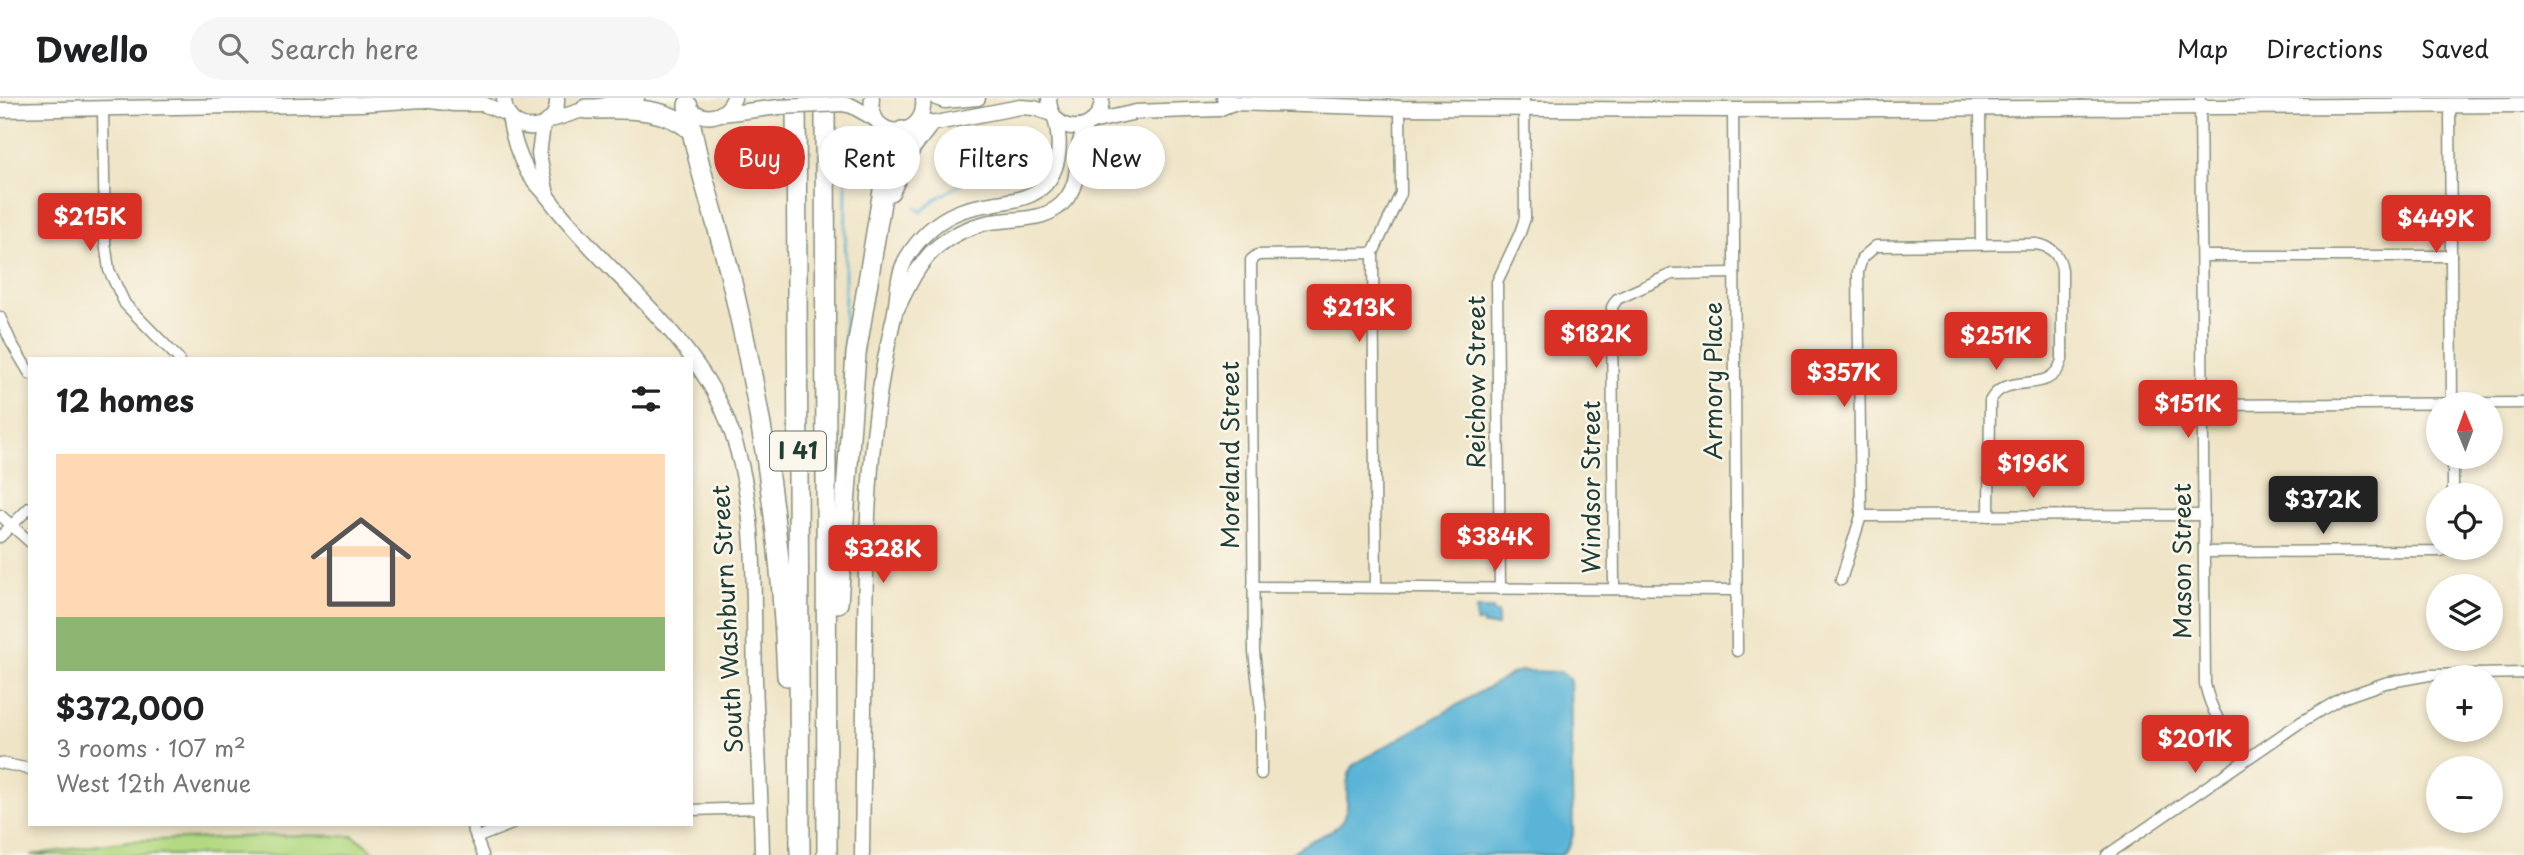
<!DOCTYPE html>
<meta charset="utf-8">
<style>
:root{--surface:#fff;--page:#f6f6f6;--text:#202124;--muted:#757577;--line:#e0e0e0;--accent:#d93025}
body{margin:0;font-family:"Playpen Sans",sans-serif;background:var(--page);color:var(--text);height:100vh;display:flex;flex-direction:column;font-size:26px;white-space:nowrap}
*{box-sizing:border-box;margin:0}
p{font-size:23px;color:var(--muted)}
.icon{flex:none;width:38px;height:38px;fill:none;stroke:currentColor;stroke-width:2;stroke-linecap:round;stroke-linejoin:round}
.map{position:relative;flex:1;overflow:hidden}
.sheet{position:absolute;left:28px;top:259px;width:665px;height:469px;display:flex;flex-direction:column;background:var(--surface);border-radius:0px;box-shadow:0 4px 10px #0003}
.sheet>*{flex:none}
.hud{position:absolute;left:714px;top:28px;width:665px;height:63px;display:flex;gap:14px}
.needle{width:46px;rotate:359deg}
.controls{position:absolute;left:2426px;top:294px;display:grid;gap:14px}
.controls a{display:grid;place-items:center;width:77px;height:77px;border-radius:50%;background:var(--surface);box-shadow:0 4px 10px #0003;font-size:35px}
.price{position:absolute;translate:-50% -60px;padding:0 16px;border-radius:7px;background:var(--accent);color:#fff;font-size:23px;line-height:46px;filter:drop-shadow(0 2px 4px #0008)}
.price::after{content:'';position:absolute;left:50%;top:42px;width:21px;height:16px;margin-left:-10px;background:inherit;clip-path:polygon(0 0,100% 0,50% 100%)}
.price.selected{background:#222;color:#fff}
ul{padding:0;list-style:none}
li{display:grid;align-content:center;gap:14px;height:371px;padding:0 28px}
li span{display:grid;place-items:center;height:217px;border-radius:0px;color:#555}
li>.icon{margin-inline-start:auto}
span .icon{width:126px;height:126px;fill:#fffc;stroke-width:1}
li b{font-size:30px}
h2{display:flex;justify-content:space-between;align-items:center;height:84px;padding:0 28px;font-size:30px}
.chip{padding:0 24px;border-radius:32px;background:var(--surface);box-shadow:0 4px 10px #0003;font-size:24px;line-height:63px}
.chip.selected{background:var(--accent);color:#fff}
header{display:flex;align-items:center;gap:42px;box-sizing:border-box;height:98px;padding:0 35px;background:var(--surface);border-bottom:2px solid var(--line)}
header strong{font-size:33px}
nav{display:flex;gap:38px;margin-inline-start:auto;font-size:24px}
.search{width:490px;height:63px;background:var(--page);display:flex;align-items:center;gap:18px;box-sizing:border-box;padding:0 24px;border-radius:38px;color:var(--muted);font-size:26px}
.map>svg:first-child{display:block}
</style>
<header>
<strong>Dwello</strong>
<div class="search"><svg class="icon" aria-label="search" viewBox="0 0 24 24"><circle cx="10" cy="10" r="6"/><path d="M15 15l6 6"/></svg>Search here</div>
<nav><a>Map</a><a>Directions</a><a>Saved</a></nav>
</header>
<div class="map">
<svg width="2524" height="757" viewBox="0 0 2524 757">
<rect width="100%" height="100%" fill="#fbf7ec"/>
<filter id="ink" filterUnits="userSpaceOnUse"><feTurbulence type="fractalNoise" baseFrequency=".0143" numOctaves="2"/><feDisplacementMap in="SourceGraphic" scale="14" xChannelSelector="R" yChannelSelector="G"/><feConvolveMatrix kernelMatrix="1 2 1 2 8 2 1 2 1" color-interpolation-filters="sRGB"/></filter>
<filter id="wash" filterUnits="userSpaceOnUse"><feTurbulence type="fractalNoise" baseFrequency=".00686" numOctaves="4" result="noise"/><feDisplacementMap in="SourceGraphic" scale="28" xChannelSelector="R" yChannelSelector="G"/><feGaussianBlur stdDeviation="1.57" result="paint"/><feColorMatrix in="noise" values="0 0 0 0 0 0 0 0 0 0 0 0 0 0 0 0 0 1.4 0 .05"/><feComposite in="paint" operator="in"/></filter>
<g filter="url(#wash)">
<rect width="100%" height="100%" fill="#efe4c6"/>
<polygon fill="#b3d982" stroke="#698b5b" stroke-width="2" points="286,737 353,738 368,748 377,757 30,757 129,743"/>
<g fill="#5ab4d7" stroke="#3c7886" stroke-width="2">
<polygon points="1476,511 1493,511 1493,515 1498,515 1498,528 1483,528 1483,524 1476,524"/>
<path d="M1521,573L1560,574L1570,581L1573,734C1572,744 1569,751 1560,757H1290C1304,742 1332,737 1342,724C1354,708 1339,685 1355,666L1513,575Z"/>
</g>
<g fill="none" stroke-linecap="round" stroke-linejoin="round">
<g stroke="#5ab4d7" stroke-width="2.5">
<polyline points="842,53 846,87 844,279"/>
<polyline points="969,83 1016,76 1032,54 1037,51"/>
<polyline points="916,110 921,114 939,99 961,86"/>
</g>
</g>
</g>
<g filter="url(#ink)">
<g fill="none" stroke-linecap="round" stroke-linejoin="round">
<defs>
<g id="street">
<path d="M2200,0L2205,586C2211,615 2227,639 2246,661"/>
<polyline points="2450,8 2452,306"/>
<polyline points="103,11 105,144 109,172 125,206 179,261"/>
<polyline points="1980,11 1981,145"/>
<polyline points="1733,12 1737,553"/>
<polyline points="2202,158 2451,158"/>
<polyline points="0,219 11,244 30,276"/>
<polyline points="2204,307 2524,305"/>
<polyline points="2453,359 2453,397"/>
<polyline points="0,417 30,444"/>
<polyline points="1861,418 2204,417"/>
<polyline points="0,439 30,409"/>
<polyline points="2205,454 2441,453 2449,450"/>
<path d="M1841,482L1861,418L1858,174L1862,160L1876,148L2036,146C2051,148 2060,157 2062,172V262C2051,300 2007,271 1990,303L1989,418"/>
<polyline points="1253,489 1736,492"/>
<polyline points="1376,489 1373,155 1401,95 1400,10"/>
<polyline points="1500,491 1497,184 1520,135 1525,120 1524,0"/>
<polyline points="1614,491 1612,209 1617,201 1672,176 1734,175"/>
<polyline points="0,665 30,671"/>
<polyline points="1261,676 1261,613 1254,554 1251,162 1257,157 1373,155"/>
<polyline points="691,712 759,710"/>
<polyline points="471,726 483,757"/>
<polyline points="476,740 512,726"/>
<polyline points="2107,757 2301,624 2342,600 2385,585 2429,577 2524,575"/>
</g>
<g id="secondary">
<path d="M504,0C504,40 560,38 557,0"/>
<path d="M872,0C866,43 928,44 923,0"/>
<polyline points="936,0 945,3 978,0"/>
<path d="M1049,0C1049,39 1102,39 1102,0"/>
<polyline points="1224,0 1233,5 1400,10 1733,12 2524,7"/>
<path d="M686,5C699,25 725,22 734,0"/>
<polyline points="842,6 852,8 875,21"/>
<polyline points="0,12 360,6 423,2 454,6 483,6 507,16"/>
<polyline points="722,16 779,9"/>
<path d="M509,18C512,36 518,57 527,73C532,82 540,89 547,98C596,163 663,212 707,282C762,370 752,482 755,582C757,640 761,699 762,757"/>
<polyline points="548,23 586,11 637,0"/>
<polyline points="1091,24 1136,14 1218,11 1233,5"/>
<polyline points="543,27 539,56 547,97"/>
<polyline points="910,30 1020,9 1034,10 1052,16"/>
<path d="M897,211C908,189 918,165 938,148C952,137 968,129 986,125C1013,119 1048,126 1067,100C1079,83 1076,68 1079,49C1080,42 1083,35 1085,28"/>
<path d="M862,757C863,683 864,608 865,534C866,429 869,326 893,223C899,201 895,181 906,161C918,141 935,124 956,115C976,106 998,106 1018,101C1058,92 1064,54 1055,20"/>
</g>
<g id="highway">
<polyline points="796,0 800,757"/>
<polyline points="825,0 827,757"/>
<path d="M688,8C696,69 720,129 733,189C763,316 782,447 787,578"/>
<path d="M586,11C621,11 665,7 692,33"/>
<polyline points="890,93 911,49 928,27"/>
<polyline points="838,505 856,256 887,68 902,33"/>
</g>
</defs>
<use href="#street" stroke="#87907d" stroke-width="13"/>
<use href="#secondary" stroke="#87907d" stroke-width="17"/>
<use href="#highway" stroke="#87907d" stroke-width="22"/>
<use href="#street" stroke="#fff" stroke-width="10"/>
<use href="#secondary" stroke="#fff" stroke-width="14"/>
<use href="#highway" stroke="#fff" stroke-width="19"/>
<defs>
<polyline id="secondary-bridge" points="779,9 842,6"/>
</defs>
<use href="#secondary-bridge" stroke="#87907d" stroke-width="17" stroke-linecap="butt"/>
<use href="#secondary-bridge" stroke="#fff" stroke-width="14"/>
</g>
</g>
<g text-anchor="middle" stroke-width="5" stroke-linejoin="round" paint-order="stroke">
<rect fill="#fbf7ec" stroke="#61756b" stroke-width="2" x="770" y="333.5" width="56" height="39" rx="5"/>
<g font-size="23" font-weight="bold" fill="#1f3d34">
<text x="798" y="361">I 41</text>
</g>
<g font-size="24" fill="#1f3d34" stroke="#fbf7ec">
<text transform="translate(1714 283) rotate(-90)" y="8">Armory Place</text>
<text transform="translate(1477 284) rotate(-90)" y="8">Reichow Street</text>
<text transform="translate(1231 357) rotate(-90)" y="8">Moreland Street</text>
<text transform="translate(1592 389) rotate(-90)" y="8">Windsor Street</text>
<text transform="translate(2183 463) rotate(-90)" y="8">Mason Street</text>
<text transform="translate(728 521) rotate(-93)" y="8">South Washburn Street</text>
</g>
</g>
</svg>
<div class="controls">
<a><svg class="needle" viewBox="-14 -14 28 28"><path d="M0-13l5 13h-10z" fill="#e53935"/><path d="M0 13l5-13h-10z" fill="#757577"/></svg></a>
<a><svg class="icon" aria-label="locate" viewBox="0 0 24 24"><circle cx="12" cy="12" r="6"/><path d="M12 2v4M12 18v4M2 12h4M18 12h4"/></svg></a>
<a><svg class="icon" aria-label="layers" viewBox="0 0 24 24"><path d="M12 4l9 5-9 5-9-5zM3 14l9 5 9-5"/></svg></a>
<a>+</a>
<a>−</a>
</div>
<b class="price" style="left:90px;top:155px">$215K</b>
<b class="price" style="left:2436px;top:157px">$449K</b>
<b class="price" style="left:1359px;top:246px">$213K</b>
<b class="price" style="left:1596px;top:272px">$182K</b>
<b class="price" style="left:1996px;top:274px">$251K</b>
<b class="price" style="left:1844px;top:311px">$357K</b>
<b class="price" style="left:2188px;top:342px">$151K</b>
<b class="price" style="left:2033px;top:402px">$196K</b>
<b class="price selected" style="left:2323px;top:438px">$372K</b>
<b class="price" style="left:1495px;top:475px">$384K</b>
<b class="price" style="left:883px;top:487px">$328K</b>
<b class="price" style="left:2195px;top:677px">$201K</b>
<div class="hud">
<a class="chip selected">Buy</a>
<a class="chip">Rent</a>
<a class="chip">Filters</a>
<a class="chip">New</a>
</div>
<section class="sheet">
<h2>12 homes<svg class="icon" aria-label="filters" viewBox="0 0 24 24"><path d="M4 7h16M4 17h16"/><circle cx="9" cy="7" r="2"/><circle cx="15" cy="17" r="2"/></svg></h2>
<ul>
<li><span style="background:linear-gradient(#ffd9b3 75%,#8fb573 0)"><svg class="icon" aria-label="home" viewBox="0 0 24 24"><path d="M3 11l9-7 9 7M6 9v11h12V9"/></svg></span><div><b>$372,000</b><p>3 rooms · 107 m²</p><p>West 12th Avenue</p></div></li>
</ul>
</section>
</div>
